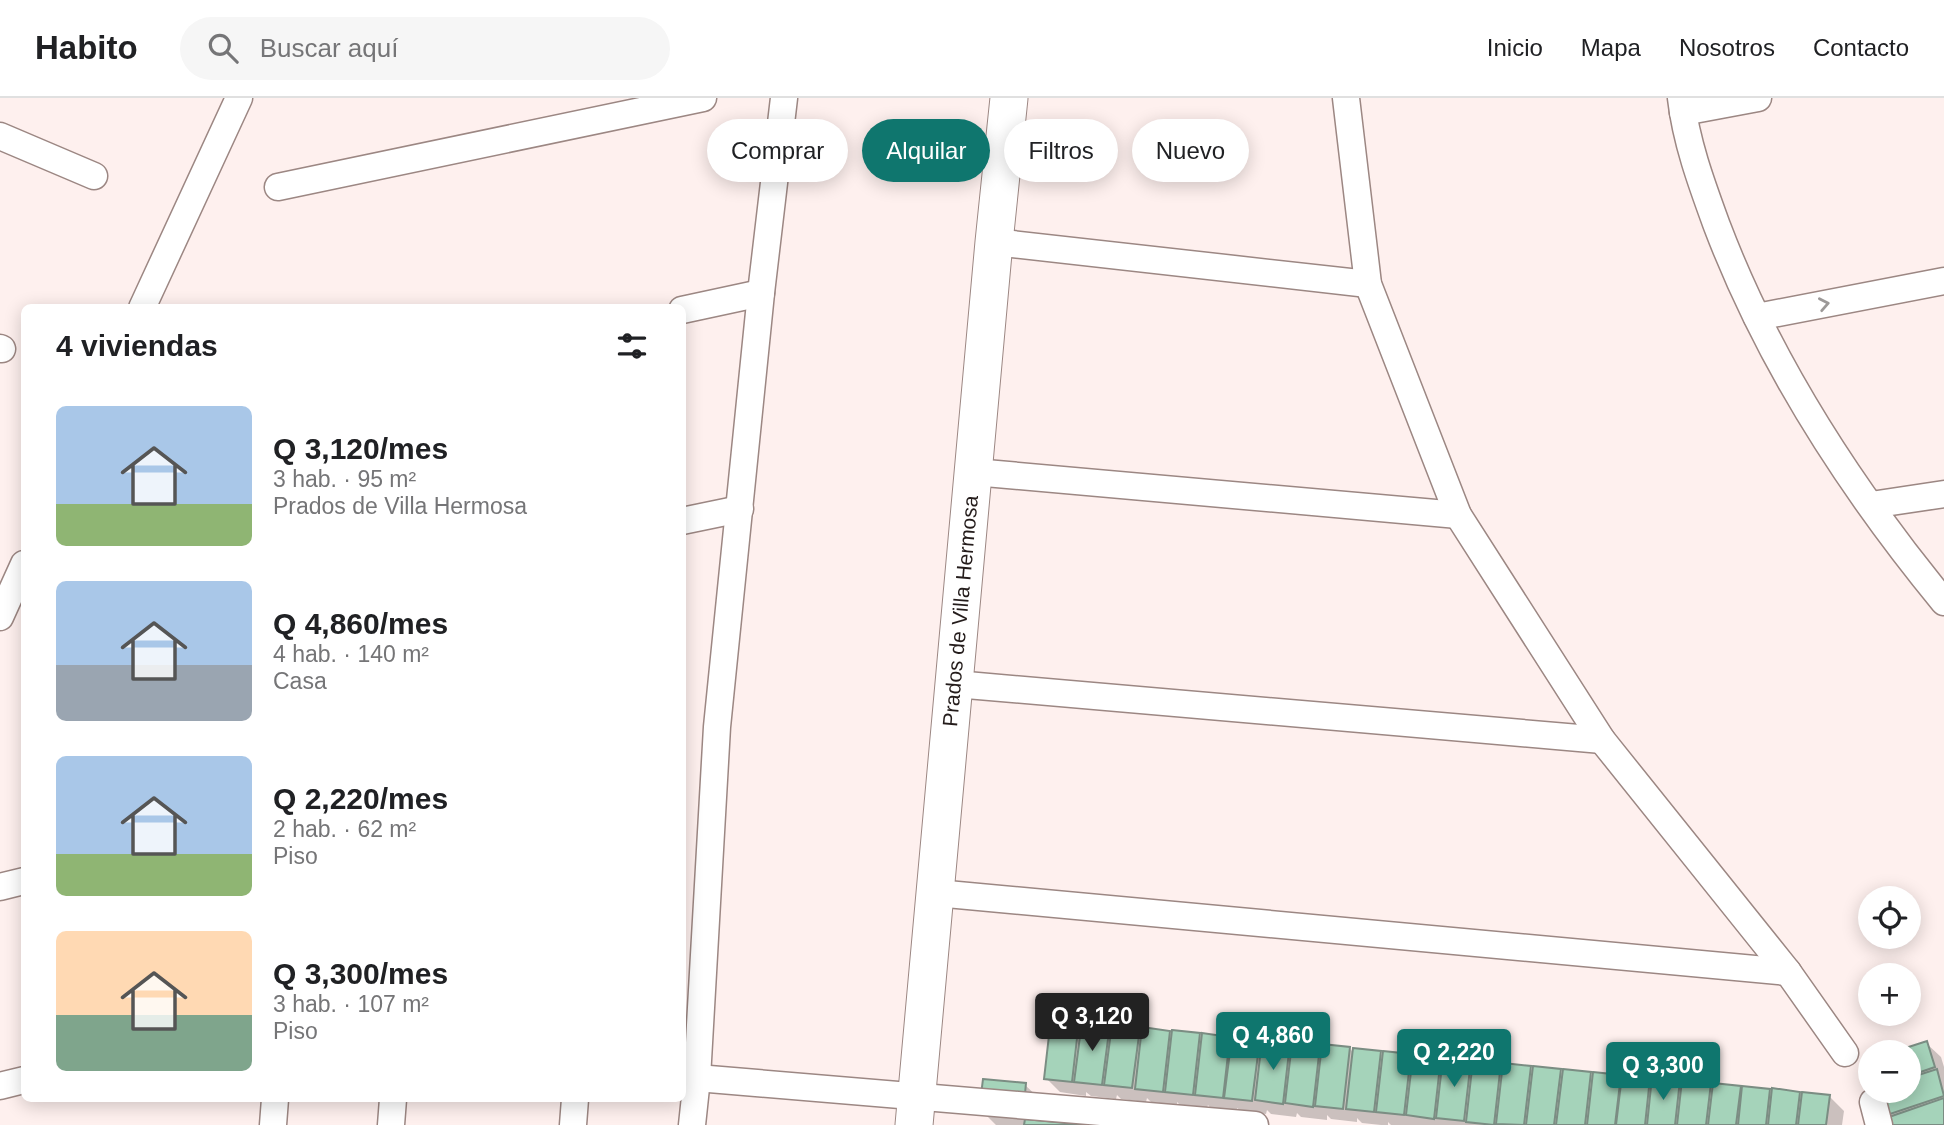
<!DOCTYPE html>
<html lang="es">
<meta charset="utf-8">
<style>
:root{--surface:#fff;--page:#f6f6f6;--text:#202124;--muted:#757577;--line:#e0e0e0;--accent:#0f766e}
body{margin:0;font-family:Helvetica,sans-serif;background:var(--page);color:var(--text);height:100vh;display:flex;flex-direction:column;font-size:26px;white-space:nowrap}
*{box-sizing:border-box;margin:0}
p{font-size:23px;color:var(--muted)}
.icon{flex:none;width:38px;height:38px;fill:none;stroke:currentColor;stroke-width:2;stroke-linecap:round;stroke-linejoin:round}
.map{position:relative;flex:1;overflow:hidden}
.drawer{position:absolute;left:21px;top:206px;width:665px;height:798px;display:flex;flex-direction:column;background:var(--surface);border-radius:10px;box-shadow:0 4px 18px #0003}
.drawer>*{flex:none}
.hud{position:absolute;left:707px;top:21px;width:665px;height:63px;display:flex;gap:14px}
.tools{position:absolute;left:1858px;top:788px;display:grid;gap:14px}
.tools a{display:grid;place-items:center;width:63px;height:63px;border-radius:50%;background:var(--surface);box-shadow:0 4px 18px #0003;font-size:35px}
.price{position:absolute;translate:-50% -60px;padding:0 16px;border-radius:7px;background:var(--accent);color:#fff;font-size:23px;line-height:46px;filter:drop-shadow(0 2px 4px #0008)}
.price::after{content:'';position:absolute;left:50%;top:42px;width:21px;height:16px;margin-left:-10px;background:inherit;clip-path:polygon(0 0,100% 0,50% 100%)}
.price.active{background:#222;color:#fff}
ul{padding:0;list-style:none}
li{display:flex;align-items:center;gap:21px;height:175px;padding:0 35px}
li span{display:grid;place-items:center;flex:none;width:196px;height:140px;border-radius:10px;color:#555}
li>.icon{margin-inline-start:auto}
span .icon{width:84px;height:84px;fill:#fffc;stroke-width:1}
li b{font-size:30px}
h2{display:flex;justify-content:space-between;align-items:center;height:84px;padding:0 35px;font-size:30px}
.tag{padding:0 24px;border-radius:32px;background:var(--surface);box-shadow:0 4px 18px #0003;font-size:24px;line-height:63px}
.tag.active{background:var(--accent);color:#fff}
header{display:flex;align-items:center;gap:42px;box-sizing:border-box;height:98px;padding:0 35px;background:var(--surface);border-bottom:2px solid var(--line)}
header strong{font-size:33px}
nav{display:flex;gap:38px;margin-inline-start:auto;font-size:24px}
.search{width:490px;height:63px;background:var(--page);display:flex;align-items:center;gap:18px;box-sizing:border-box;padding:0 24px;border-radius:38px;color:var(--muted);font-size:26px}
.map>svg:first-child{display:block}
</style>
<header>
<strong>Habito</strong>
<div class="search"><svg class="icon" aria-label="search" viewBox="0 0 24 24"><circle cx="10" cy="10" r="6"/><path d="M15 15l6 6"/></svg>Buscar aquí</div>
<nav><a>Inicio</a><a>Mapa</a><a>Nosotros</a><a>Contacto</a></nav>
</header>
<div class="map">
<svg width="1944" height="1027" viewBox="0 0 1944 1027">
<rect width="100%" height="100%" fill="#fef0ee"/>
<g fill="#0003">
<polygon points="1078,925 1083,929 1109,928 1113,932 1139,931 1143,935 1169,934 1173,939 1199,937 1203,941 1229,941 1233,944 1259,943 1263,947 1289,946 1293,950 1319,949 1323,953 1350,951 1354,955 1380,955 1384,959 1410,958 1414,962 1440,961 1444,965 1470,964 1474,968 1500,967 1504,971 1530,970 1534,974 1560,973 1564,977 1590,976 1594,979 1650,982 1653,985 1680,983 1684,987 1710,986 1714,990 1740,989 1743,993 1769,992 1773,996 1799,995 1803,999 1829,998 1844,1013 1842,1027 1391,1027 1388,1024 1388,1027 1381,1027 1362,1025 1357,1020 1357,1024 1331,1021 1327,1017 1327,1022 1301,1019 1297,1015 1296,1019 1271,1016 1267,1012 1266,1016 1241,1013 1237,1010 1237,1013 1211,1011 1208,1007 1207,1010 1181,1008 1177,1004 1177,1007 1151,1004 1147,1000 1146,1004 1121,1001 1117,997 1116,1001 1091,998 1086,994 1086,998 1060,994 1046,980"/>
<polygon points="1926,945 1941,959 1944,969 1944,1027 1893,1027 1892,1020 1889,1016 1909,992 1909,954"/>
<polygon points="1025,987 1040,1001 1038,1024 1069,1027 996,1027 981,1012"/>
</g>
<g fill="#a5d3ba" stroke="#7b8d83" stroke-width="2">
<polygon points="1051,920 1079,923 1072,984 1044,981"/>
<polygon points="1082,923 1110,926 1102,987 1074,984"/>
<polygon points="1112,926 1140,930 1132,990 1104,987"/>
<polygon points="1142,929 1170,933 1163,994 1135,991"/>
<polygon points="1172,932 1200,935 1193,997 1165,994"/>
<polygon points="1202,935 1230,939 1223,1000 1195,997"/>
<polygon points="1232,938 1260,941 1252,1003 1224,1000"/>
<polygon points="1262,942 1290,945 1283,1006 1255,1002"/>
<polygon points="1927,943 1935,969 1909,978 1909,954 1893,954"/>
<polygon points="1292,945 1320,948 1313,1009 1285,1005"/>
<polygon points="1322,946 1350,949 1343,1011 1315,1008"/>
<polygon points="1353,950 1381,953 1374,1014 1346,1011"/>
<polygon points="1383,953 1411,956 1404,1017 1376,1014"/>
<polygon points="1413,956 1441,959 1434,1021 1406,1017"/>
<polygon points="1443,959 1471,962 1464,1023 1436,1020"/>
<polygon points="1473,962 1501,965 1494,1027 1466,1024"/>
<polygon points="1503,965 1531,968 1524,1027 1496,1026"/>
<polygon points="1533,968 1561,971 1554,1027 1526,1027"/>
<polygon points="1563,971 1591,974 1585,1027 1556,1027"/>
<polygon points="1937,971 1944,998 1887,1017 1879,992 1909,992 1909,980"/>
<polygon points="1593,974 1621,977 1615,1027 1587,1027"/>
<polygon points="1622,977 1650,980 1645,1027 1616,1027"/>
<polygon points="1652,979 1680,982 1675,1027 1647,1027"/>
<polygon points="983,981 1026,985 1023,1017 979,1013"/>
<polygon points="1682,982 1711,985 1706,1027 1677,1027"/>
<polygon points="1713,985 1741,988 1736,1027 1708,1027"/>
<polygon points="1742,988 1770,991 1766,1027 1738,1027"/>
<polygon points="1772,990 1800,994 1796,1027 1768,1027"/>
<polygon points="1802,994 1830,997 1826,1027 1798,1027"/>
<polygon points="1944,1000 1944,1027 1891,1027 1889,1019"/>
<polygon points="1025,1021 1085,1027 1024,1027"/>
</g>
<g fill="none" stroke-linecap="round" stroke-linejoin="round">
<defs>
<g id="minor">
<polyline points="1346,0 1368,186 1458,417 1602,642 1788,874 1845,955"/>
<path d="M1681,0C1686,44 1702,87 1717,128C1769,265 1851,391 1944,504"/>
<polyline points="1683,14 1758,0"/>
<polyline points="0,38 94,78"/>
<polyline points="278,89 703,0"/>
<polyline points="994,144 1368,186"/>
<polyline points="142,210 239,0"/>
<polyline points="682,212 761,195"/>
<polyline points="1757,219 1944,183"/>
<polyline points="0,250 2,251"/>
<polyline points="974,374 1458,417"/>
<polyline points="1871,407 1944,396"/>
<polyline points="682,423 740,411"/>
<polyline points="0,519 24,466"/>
<polyline points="955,586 1602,642"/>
<polyline points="0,789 24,783"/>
<polyline points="936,795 1788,874"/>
<polyline points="697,980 1255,1027"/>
<polyline points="0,988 24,982"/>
<polyline points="1873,1004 1879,1027"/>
<polyline points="273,1027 275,1001"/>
<polyline points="391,1027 393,1001"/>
<polyline points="573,1027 575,1001"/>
<polyline points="692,1027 697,980 717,629 761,195 784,0"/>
</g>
<g id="secondary">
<path id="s1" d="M914,1027L994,144L1009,0"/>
</g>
</defs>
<use href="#minor" stroke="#9c8783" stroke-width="29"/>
<use href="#secondary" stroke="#9c8783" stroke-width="39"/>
<use href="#minor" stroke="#fff" stroke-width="26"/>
<use href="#secondary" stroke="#fff" stroke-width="37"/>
</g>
<defs><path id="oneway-chevron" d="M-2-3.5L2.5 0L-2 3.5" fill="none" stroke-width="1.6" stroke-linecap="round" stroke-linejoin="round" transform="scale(1.75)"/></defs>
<use stroke="#9c9998" href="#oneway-chevron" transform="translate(1824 206) rotate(-11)"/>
<g text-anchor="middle" stroke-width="6" stroke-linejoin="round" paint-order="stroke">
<g font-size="21" fill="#241c1b" stroke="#fff">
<text dy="7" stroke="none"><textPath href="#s1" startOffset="516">Prados de Villa Hermosa</textPath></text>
</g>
</g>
</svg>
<div class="tools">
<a><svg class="icon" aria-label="locate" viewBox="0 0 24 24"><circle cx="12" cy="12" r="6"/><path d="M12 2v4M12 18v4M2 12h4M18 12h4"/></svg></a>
<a>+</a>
<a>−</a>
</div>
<b class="price active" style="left:1092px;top:955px">Q 3,120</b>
<b class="price" style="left:1273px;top:974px">Q 4,860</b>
<b class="price" style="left:1454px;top:991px">Q 2,220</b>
<b class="price" style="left:1663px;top:1004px">Q 3,300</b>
<div class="hud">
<a class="tag">Comprar</a>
<a class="tag active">Alquilar</a>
<a class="tag">Filtros</a>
<a class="tag">Nuevo</a>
</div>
<section class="drawer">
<h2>4 viviendas<svg class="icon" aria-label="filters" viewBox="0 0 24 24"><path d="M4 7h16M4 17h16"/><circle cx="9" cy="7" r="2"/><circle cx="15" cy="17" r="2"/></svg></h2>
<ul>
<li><span style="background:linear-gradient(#a9c7e8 70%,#8fb573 0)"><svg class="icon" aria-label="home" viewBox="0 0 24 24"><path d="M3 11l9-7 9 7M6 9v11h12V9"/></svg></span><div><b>Q 3,120/mes</b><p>3 hab. · 95 m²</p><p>Prados de Villa Hermosa</p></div></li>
<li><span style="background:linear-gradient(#a9c7e8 60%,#9aa5b1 0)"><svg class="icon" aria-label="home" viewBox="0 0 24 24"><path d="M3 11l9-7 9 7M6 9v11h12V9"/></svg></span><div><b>Q 4,860/mes</b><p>4 hab. · 140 m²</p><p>Casa</p></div></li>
<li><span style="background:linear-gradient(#a9c7e8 70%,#8fb573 0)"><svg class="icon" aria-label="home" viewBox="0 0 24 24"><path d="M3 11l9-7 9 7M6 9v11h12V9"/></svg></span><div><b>Q 2,220/mes</b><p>2 hab. · 62 m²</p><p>Piso</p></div></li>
<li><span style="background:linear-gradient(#ffd9b3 60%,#7fa58c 0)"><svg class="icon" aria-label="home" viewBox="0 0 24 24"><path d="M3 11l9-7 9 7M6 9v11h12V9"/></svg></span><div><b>Q 3,300/mes</b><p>3 hab. · 107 m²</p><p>Piso</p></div></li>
</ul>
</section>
</div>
